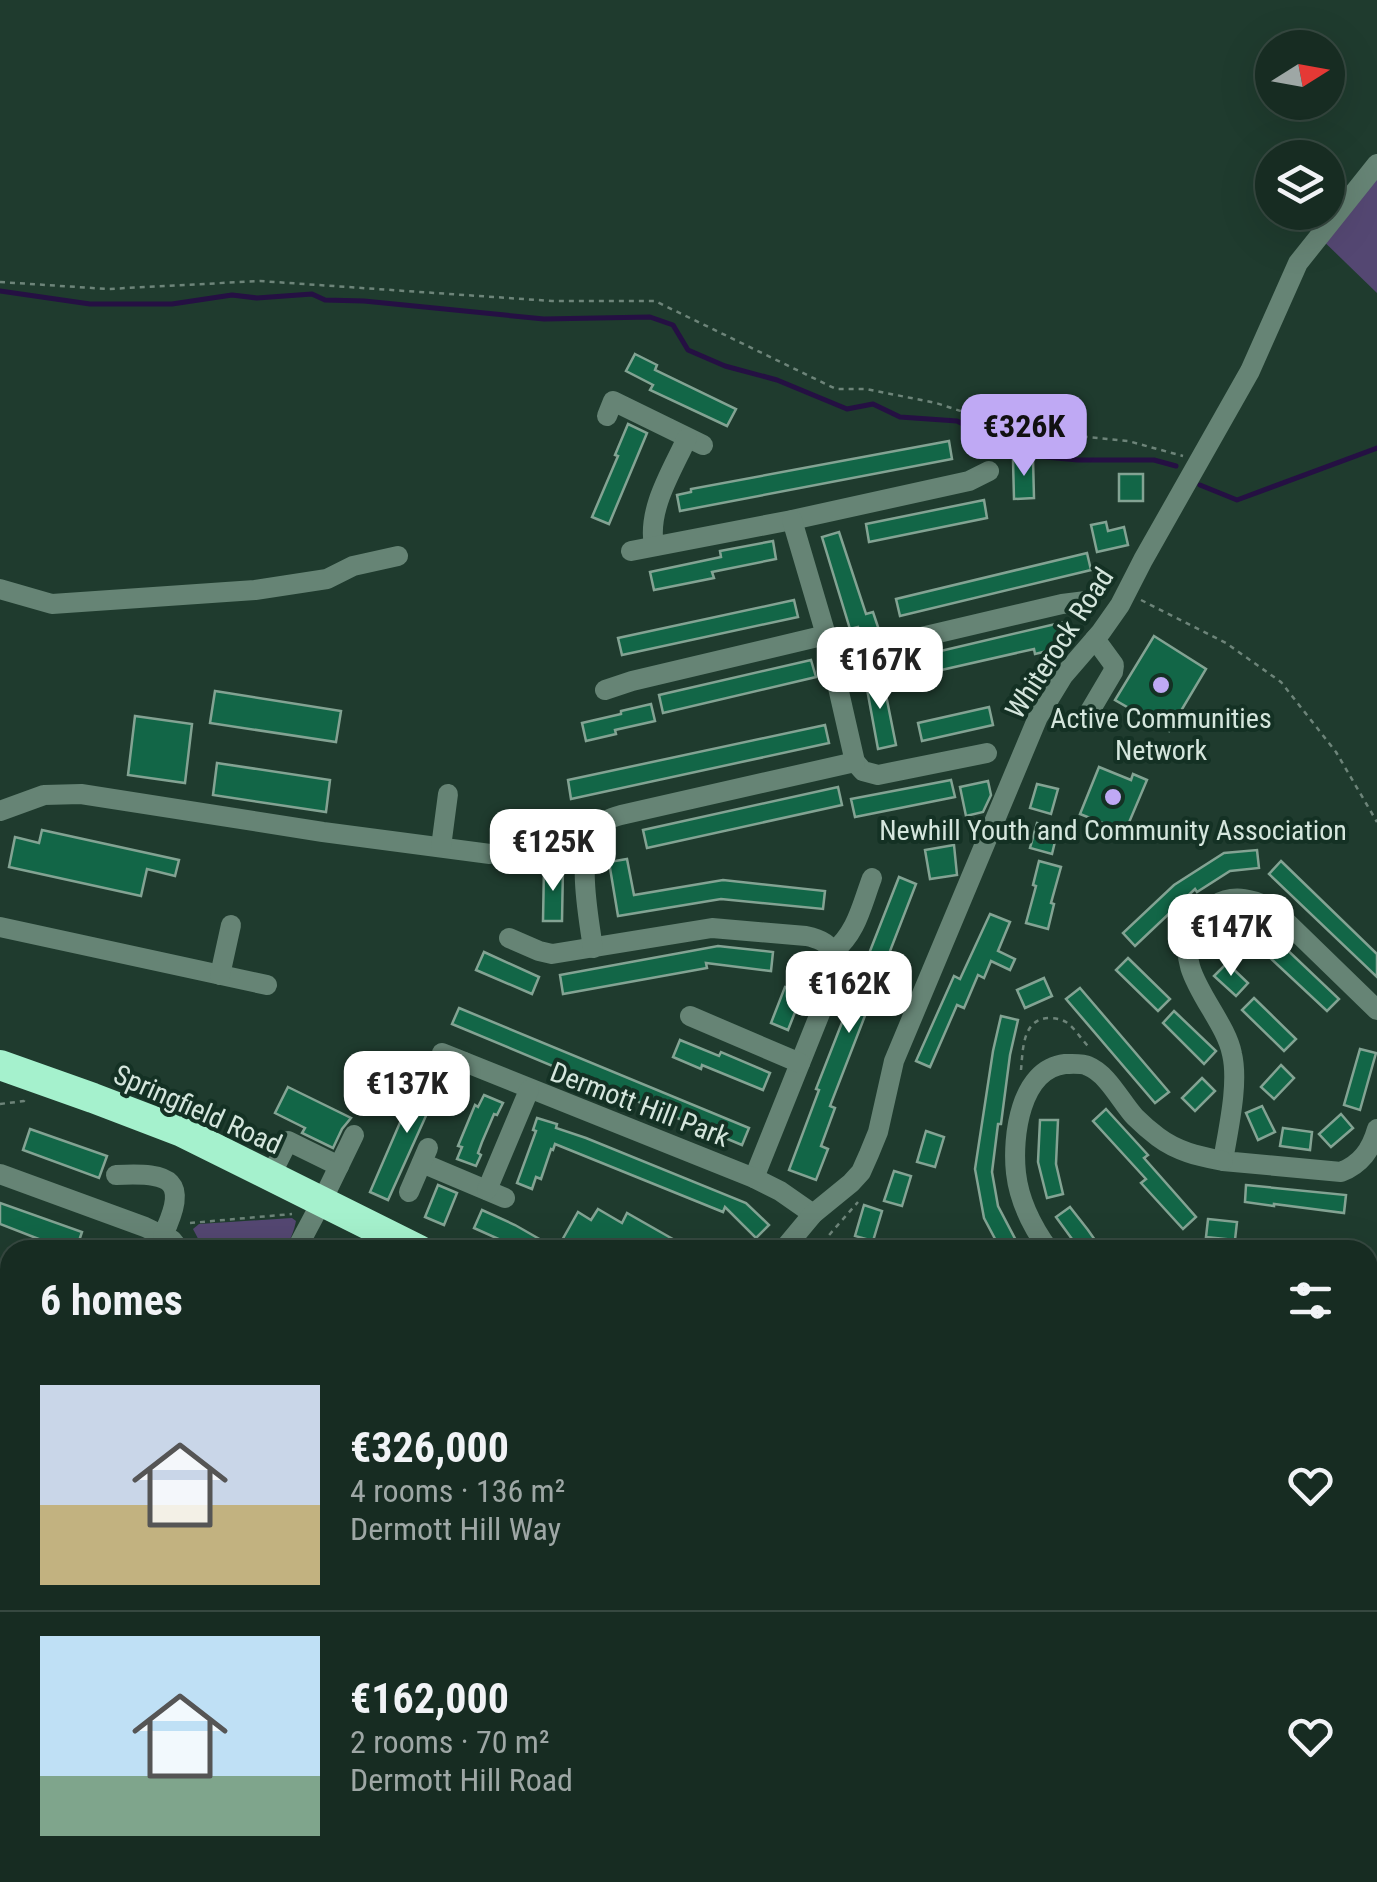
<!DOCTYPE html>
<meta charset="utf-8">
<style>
:root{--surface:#172c22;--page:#20342a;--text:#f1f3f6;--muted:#9ea7a5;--line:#364840;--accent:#bfa9f4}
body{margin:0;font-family:"Roboto Condensed",sans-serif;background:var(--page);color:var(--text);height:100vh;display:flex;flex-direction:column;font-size:38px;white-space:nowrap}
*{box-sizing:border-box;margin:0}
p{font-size:32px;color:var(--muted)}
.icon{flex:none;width:55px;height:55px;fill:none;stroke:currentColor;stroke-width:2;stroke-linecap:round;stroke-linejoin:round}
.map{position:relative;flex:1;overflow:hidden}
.drawer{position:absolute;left:0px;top:1240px;width:1378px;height:642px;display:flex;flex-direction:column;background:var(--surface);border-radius:30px 30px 0 0;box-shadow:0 10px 40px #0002,0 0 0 2px var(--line)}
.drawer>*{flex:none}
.needle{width:65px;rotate:79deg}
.fabs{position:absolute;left:1255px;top:30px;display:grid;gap:20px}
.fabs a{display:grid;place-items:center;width:90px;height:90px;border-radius:50%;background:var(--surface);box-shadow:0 10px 40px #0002,0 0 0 2px var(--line);font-size:50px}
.price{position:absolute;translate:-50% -85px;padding:0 22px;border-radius:20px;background:#fff;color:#222;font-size:32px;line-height:65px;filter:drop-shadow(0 2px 5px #0008)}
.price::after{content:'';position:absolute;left:50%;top:60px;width:30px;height:22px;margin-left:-15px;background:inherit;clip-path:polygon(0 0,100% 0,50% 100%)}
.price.on{background:var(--accent);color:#111}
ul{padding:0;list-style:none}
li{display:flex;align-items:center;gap:30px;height:250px;padding:0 40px}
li+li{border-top:2px solid var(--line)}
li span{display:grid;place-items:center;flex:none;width:280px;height:200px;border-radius:0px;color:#555}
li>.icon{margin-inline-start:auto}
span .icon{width:120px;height:120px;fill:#fffc;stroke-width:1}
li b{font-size:42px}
h2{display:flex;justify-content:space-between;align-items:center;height:120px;padding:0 40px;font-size:42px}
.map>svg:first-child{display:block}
</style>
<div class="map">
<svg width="1377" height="1882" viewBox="0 0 1377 1882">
<rect width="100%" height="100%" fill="#1f3b2e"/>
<g fill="#544772">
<polygon points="1377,157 1377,293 1312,230"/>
<path d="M292,1218L296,1221C294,1231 290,1242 283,1250H204L193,1229L199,1224Z"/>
<polygon points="160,1873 160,1872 296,1873 296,1882 159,1882"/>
</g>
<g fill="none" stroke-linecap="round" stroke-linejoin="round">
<g stroke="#251043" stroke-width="5">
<polyline points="0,291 90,304 172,304 232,295 257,298 312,294 325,300 364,301 544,319 650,317 673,325 688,350 725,366 777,380 847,409 873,404 900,417 957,421 1024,455 1078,460 1154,460 1176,466"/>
<polyline points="1200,485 1237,500 1377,448"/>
</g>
</g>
<g fill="#126647" stroke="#83a393" stroke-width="2.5">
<polygon points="635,354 657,365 655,370 736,409 727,426 650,390 653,385 626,371"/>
<polygon points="628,424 647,433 609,524 592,517 618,456 615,455"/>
<polygon points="949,441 952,459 680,511 677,495 691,492 691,489"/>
<polygon points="1033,459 1034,498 1014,499 1013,460"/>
<rect x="1119" y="474" width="24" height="27"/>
<polygon points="984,500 987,518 869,542 866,524"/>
<polygon points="1106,522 1108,531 1124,527 1128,545 1097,552 1091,525"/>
<polygon points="839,532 866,614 873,612 879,630 861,636 858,627 850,629 822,537"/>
<polygon points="773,541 776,559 712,572 714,578 654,590 650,572 721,557 720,551"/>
<polygon points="1087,553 1091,570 900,616 896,599"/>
<polygon points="794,600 798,617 622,655 618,638"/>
<polygon points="1064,622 1068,640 1062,642 1064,647 1035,654 1034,649 915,676 911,658"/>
<polygon points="1154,636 1206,669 1169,731 1115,700"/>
<polygon points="811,660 816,677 663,713 659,695"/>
<polygon points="882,675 896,745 878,749 865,678"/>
<polygon points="215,691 341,711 336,742 210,723"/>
<polygon points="651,704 655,721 615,730 616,734 586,741 582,723 621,714 621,711"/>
<polygon points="989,707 993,725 922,741 918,723"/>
<polygon points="135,716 192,724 185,783 128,775"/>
<polygon points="825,725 829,743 571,799 568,780"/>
<polygon points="217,763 330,780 326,812 213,795"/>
<polygon points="1099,767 1131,780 1133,774 1147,780 1125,832 1080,814"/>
<polygon points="951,780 955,797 855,817 851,799"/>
<polygon points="988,781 991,795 983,812 966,816 960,787"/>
<polygon points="1037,784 1058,789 1051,814 1030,808"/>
<polygon points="838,787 842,805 647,848 643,830"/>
<polygon points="1037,823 1058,829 1052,854 1030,848"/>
<polygon points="42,830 179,860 175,876 147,869 141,896 9,867 15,837 39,843"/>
<polygon points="954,845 957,875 930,879 925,850"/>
<polygon points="1257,850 1259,868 1230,871 1197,892 1195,889 1135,946 1123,933 1174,885 1224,853"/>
<polygon points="627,859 634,895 723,880 825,891 823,909 721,899 618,916 609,862"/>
<polygon points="1039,861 1061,867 1051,903 1054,904 1048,929 1026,923 1036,886 1033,885"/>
<polygon points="1281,861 1377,954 1377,977 1269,874"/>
<polygon points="544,867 563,867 562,921 543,921"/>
<polygon points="899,877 916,884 830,1106 835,1108 821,1146 828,1149 816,1180 789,1170 819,1090 816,1089"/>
<polygon points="990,914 1010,922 998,951 1015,959 1010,970 991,961 984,978 978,975 964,1008 957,1005 930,1067 916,1061 954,976 960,979"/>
<polygon points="1228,919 1241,932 1220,953 1207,940"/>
<polygon points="1262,926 1339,999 1327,1011 1250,939"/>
<polygon points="718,946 773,952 771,971 706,963 707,968 563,994 560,975"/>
<polygon points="484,952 539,977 532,994 476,970"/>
<polygon points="1128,958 1170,999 1158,1011 1116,970"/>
<polygon points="1227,963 1248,983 1236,996 1214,976"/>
<polygon points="1044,978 1052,996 1025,1008 1017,990"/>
<polygon points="785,987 800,992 796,1001 799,1002 788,1030 771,1023"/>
<polygon points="1080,988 1169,1092 1155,1103 1066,999"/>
<polygon points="1254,998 1296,1039 1284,1051 1242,1010"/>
<polygon points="459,1008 749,1128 742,1145 452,1024"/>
<polygon points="1174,1011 1216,1051 1204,1064 1163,1023"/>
<polygon points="1001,1016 1018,1020 1010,1055 1001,1124 998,1124 992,1172 998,1206 1021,1250 1001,1250 984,1218 975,1169 993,1051"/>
<polygon points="680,1040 719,1056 721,1052 770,1073 763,1090 702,1065 701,1069 673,1057"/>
<polygon points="1360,1049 1376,1053 1360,1110 1344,1105"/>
<polygon points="1281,1065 1294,1078 1274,1099 1261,1087"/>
<polygon points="1202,1078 1215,1091 1195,1111 1182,1098"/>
<polygon points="418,1081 450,1097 442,1114 429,1109 388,1200 370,1192"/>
<polygon points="288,1087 351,1118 342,1129 333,1148 302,1133 305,1128 275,1113"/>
<polygon points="484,1095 503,1103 497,1115 494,1114 482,1142 478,1153 481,1155 476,1166 457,1159 462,1147 458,1146 475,1105 478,1107"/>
<polygon points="1262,1106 1275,1132 1258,1140 1246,1113"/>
<polygon points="1106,1109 1148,1155 1144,1158 1196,1217 1183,1229 1141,1183 1146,1179 1093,1121"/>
<polygon points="1341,1114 1353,1128 1331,1147 1319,1134"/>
<polygon points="537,1118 557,1124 556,1128 586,1138 746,1203 769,1225 756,1238 725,1207 723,1212 555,1144 553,1150 551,1149 541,1179 536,1177 532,1189 517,1183 536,1131 533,1130"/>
<polygon points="1040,1120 1058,1120 1056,1164 1063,1194 1047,1198 1038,1162"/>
<polygon points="1283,1128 1312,1132 1310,1150 1280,1146"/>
<polygon points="30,1129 107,1156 99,1178 23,1150"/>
<polygon points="926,1131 944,1137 935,1167 917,1162"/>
<polygon points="894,1171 911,1176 902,1206 884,1201"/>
<polygon points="438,1185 457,1193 444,1225 425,1217"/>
<polygon points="1246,1185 1346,1195 1344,1213 1274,1204 1274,1206 1245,1202"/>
<polygon points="0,1203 82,1232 76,1250 49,1243 0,1224"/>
<polygon points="864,1205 882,1211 873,1241 855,1236"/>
<polygon points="1070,1207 1088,1230 1102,1250 1080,1250 1056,1217"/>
<polygon points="598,1209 622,1223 627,1213 692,1250 634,1250 619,1241 614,1250 523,1250 474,1228 482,1210 515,1225 557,1249 578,1212 591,1220"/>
<polygon points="1208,1219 1237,1222 1235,1240 1206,1237"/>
</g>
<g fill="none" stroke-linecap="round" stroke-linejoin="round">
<g stroke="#6d8479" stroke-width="2.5" stroke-dasharray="5 5" stroke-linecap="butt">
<polyline points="0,282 108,289 260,281 552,301 655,301 836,389 866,389 936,403 1019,430 1128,441 1183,456"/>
<polyline points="1141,600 1226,643 1281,682 1336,752 1377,822"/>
<path d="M1021,1070C1023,1050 1022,1018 1050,1018C1054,1018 1061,1019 1066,1022C1074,1027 1081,1039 1088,1046"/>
<polyline points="0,1104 24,1101 25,1097"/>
<polyline points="190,1223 292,1214"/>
<polyline points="816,1250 858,1202"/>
<polyline points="1368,1450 1377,1451"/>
<polyline points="254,1872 256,1882"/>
<polyline points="72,1882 73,1872"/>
<polyline points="93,1882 94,1872"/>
<polyline points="115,1882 115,1872"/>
<polyline points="157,1882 158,1872"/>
<polyline points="299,1882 300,1872"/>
<polyline points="315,1882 321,1876 319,1872"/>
<polyline points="1144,1882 1146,1872"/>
</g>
<g stroke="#668475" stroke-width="20">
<polyline points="607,416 613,401 703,445"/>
<path d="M654,546C647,509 672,471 687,438"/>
<polyline points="631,551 792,520 969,481 989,471"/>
<polyline points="0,589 52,604 255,590 327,579 353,566 398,556"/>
<polyline points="832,658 1062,604 1086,601"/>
<polyline points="605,690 632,681 826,635"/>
<polyline points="1087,716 1113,672 1114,665 1095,639"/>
<polyline points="855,762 863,771 878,775 987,753"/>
<polyline points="0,811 44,795 81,794 323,832 490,854"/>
<polyline points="441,847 448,794"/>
<polyline points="0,927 267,985"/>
<path d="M509,938L539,951L552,954L712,928L806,936C837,942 839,959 831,986L754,1178"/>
<path d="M593,948C589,921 576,852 594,830C601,821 611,818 621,815L855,762L826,635L792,520"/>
<path d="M833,952C857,932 861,907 872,878"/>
<polyline points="220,975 231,925"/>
<path d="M1377,1010L1273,909C1255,900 1234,893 1215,905C1205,910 1199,917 1194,927C1169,969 1224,1013 1232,1054C1239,1084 1228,1130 1223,1161L1341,1172C1361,1164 1371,1150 1377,1129"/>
<polyline points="690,1016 800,1063"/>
<polyline points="442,1053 754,1178 780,1191 813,1214"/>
<polyline points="455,1084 464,1062"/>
<polyline points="422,1163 505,1198"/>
<polyline points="0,1174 145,1227 172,1240 180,1250"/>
<path d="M116,1175C172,1172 189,1180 163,1235"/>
<polyline points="270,1177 288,1141 339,1166"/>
<polyline points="487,1190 529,1090"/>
<polyline points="409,1192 428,1148"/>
<polyline points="296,1250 321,1203 354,1135"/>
<polyline points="783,1250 813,1214 851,1183 861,1172 869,1154 878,1132 894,1061 1038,717 1063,676 1101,632 1120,605 1143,560 1250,371 1298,263 1377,164"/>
<path d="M1049,1250C1033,1228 1019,1200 1016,1173C1012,1137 1020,1069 1065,1064C1072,1064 1082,1063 1088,1066C1108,1074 1121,1102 1135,1117C1142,1124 1150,1131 1158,1137C1178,1152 1199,1156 1223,1161"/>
<polyline points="0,1276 10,1278"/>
<polyline points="0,1402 10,1401"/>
<polyline points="0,1530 10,1530"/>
<polyline points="1368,1531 1377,1537"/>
<polyline points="1368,1643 1377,1643"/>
<polyline points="0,1660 10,1660"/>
<polyline points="1368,1760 1377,1761"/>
<polyline points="0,1817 10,1819"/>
<polyline points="1235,1872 1250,1882"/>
<polyline points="45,1882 45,1872"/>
<polyline points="405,1882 411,1872"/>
<polyline points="591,1882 598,1880 627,1882"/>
<polyline points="833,1882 840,1872"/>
<polyline points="1058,1882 1058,1872"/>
</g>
<g stroke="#a5f1cd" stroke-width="30">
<polyline points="0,1065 93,1098 182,1132 419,1250"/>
<polyline points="1305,1872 1321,1882"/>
</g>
</g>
<g fill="#bfa9f4" stroke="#143124" stroke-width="4">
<circle cx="1161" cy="685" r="10"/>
<circle cx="1113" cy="797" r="10"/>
</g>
<g text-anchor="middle" stroke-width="8" stroke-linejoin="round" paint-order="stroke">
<g font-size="28" fill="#d5e6dd" stroke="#143124">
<text transform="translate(1059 643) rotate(-57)" y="10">Whiterock Road</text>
<text transform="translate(640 1104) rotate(21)" y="10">Dermott Hill Park</text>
<text transform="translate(198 1109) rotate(24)" y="10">Springfield Road</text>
</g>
<g font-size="28" fill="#d5e6dd" stroke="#143124">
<text x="1161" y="728">Active Communities<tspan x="1161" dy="32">Network</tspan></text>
<text x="1113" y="840">Newhill Youth and Community Association</text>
</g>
</g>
</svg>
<div class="fabs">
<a><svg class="needle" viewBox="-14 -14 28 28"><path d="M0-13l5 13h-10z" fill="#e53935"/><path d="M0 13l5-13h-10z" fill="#9ea7a5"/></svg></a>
<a><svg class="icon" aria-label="layers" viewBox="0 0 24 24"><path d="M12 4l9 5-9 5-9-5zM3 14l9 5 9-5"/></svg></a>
</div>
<b class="price on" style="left:1024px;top:479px">€326K</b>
<b class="price" style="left:880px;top:712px">€167K</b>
<b class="price" style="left:553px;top:894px">€125K</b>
<b class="price" style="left:1231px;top:979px">€147K</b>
<b class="price" style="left:849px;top:1036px">€162K</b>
<b class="price" style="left:407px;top:1136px">€137K</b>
<section class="drawer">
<h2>6 homes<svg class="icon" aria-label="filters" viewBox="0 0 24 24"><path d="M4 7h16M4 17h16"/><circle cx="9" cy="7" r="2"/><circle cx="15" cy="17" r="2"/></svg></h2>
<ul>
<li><span style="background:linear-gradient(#c9d6e8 60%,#c2b280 0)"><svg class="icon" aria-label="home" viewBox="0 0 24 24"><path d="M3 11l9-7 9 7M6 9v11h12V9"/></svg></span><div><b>€326,000</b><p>4 rooms · 136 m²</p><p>Dermott Hill Way</p></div><svg class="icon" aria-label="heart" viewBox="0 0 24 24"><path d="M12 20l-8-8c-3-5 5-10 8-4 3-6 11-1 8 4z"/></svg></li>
<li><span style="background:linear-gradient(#bfe0f5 70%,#7fa58c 0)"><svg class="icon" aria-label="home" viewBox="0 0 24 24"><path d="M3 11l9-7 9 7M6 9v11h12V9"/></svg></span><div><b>€162,000</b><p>2 rooms · 70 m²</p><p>Dermott Hill Road</p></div><svg class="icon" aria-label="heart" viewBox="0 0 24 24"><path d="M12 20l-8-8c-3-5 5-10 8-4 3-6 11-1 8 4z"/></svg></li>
</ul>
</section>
</div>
